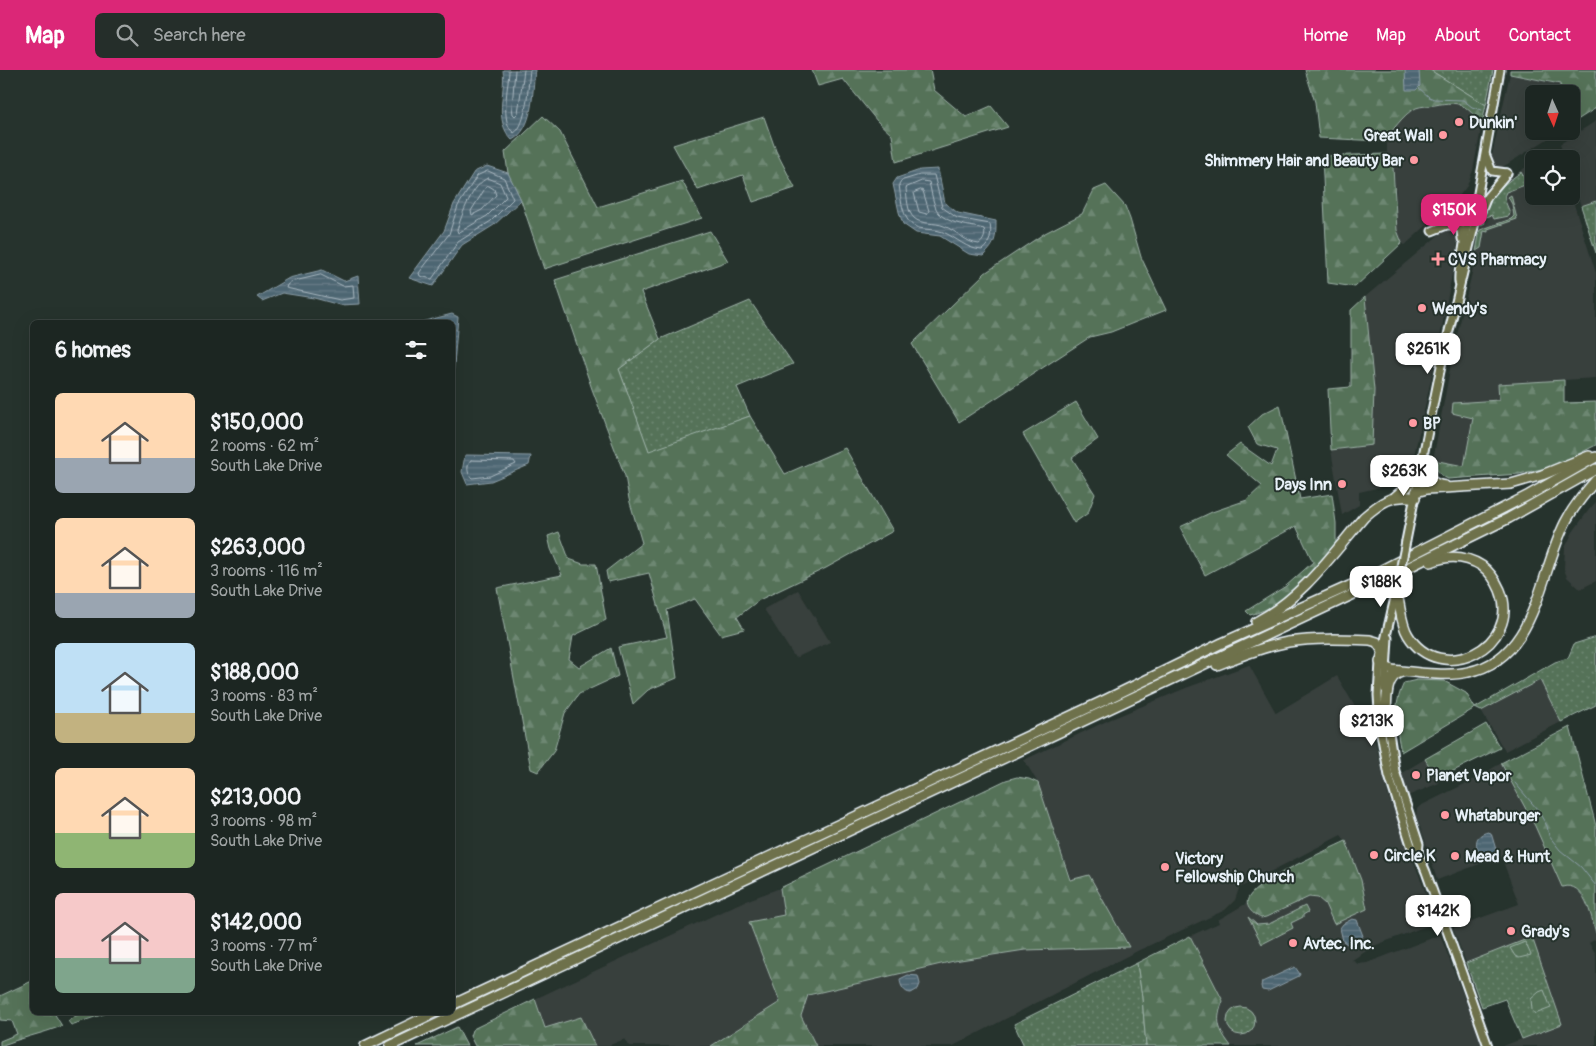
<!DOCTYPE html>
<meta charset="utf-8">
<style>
:root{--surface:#1c2622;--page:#252e2a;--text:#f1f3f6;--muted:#a0a5a5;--line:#3a4340;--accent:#db2777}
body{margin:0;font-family:Pangolin,sans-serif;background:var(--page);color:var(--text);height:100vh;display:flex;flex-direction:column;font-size:19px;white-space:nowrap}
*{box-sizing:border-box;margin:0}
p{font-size:16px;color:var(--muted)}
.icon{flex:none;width:28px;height:28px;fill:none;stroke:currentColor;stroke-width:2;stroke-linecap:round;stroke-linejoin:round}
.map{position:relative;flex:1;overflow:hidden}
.panel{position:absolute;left:30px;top:250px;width:425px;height:695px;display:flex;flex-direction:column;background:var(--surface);border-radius:8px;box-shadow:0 5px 20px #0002,0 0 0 1px var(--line)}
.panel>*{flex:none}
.needle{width:32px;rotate:177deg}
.controls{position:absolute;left:1525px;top:15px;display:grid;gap:10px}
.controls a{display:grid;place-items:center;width:55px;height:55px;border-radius:8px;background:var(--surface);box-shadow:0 5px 20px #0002,0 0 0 1px var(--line);font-size:25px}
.price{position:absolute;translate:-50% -42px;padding:0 11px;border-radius:10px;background:#fff;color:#222;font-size:16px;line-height:32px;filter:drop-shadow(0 1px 2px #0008)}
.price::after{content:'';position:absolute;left:50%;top:30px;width:15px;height:11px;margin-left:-8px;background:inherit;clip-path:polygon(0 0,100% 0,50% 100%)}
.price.on{background:var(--accent);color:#fff}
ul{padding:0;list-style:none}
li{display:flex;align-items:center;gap:15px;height:125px;padding:0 25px}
li span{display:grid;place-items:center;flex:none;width:140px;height:100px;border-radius:8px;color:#555}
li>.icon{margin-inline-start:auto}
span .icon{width:60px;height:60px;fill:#fffc;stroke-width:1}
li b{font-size:21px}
h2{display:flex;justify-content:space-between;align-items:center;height:60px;padding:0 25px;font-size:21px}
header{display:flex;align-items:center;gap:30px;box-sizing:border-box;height:70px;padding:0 25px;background:var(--accent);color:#fff}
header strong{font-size:24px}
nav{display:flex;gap:28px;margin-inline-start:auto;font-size:18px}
.search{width:350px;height:45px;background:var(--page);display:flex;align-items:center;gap:12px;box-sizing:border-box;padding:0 18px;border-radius:8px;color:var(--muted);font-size:19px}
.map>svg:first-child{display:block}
</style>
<header>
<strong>Map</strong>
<div class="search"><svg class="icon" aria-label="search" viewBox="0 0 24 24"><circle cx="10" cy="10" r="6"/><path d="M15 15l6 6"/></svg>Search here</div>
<nav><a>Home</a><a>Map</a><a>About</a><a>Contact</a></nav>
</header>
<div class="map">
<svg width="1596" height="976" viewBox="0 0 1596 976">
<defs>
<pattern id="grass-dots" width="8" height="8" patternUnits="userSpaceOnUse" patternTransform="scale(1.25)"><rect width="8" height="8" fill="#557259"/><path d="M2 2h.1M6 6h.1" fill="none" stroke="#6d8772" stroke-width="1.8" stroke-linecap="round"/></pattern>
<pattern id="forest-firs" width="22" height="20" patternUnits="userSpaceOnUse" patternTransform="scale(1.25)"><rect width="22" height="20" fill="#557259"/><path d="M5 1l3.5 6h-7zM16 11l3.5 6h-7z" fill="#6d8772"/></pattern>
<pattern id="water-rules" width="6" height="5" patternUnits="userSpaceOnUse" patternTransform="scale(1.25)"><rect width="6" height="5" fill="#4e6672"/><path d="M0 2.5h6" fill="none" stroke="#687c87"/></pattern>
</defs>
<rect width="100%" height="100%" fill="#26332d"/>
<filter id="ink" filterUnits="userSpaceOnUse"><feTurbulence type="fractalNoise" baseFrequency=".02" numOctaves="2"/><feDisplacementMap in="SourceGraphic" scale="10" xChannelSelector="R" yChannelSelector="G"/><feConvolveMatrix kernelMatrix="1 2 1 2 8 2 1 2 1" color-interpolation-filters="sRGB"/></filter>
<g filter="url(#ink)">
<g fill="#39403e">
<polygon points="1510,4 1560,14 1560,24 1534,24 1534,61 1560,61 1498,100 1493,97 1491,90"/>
<polygon points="1446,33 1457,33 1467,37 1482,54 1473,100 1467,116 1459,126 1405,175 1402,173 1397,160 1396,121 1393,98 1387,84 1387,67 1401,50 1415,38"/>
<polygon points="1596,51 1596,131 1581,136 1571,107 1571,89 1565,89 1560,74"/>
<polygon points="1534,91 1534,126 1571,126 1571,125 1596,203 1596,308 1498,314 1499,330 1453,333 1473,348 1464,396 1433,390 1454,278 1472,203 1482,145 1499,117"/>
<polygon points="1452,157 1456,159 1458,163 1457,178 1438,278 1410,403 1399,413 1359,422 1359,435 1342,445 1331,380 1372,375 1374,320 1365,227 1446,159"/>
<polygon points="1596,432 1596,511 1580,519 1567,507 1564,499 1565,478 1573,462 1588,441"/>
<polygon points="798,520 830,572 795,588 764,539"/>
<polygon points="1249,595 1276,643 1337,606 1375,671 1388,725 1437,852 1376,875 1352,890 1358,894 1367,893 1440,865 1483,976 1231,976 1224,967 1219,959 1217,945 1223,931 1190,866 1219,853 1218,850 1247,833 1250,840 1261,848 1266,847 1309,827 1318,828 1325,834 1346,771 1341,765 1239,818 1235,830 1225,840 1133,883 953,976 816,976 801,946 808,925 954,891 1025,880 1129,877 1089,805 1071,810 1038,713 1024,690 1109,650 1186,618"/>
<polygon points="1540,610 1561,652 1505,681 1481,641"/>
<polygon points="1425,689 1439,713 1410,725 1406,723 1400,704"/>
<polygon points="1501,693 1535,756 1562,817 1567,815 1577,819 1586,831 1596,863 1596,869 1589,873 1596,884 1596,976 1503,976 1562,954 1531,868 1466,893 1453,858 1519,834 1501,786 1437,810 1425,770 1416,746 1417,739 1420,736 1475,709"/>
<polygon points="780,818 784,845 749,853 780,932 711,976 629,976 625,969 607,976 595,976 581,947 545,958 535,929 738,834"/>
</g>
<g fill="url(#grass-dots)" stroke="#9eb2a8">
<polygon points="1430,0 1493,0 1486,35"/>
<path d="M1521,102L1524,107L1525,115L1506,122C1502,129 1508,136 1510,143L1509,146L1494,149L1492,145L1483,148L1485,153L1481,155C1488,124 1497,120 1521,102Z"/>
<polygon points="1511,125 1517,149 1488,159 1488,162 1484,161 1481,178 1476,181 1480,160 1511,149 1514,146 1512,134 1508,127"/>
<polygon points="1596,131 1596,183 1581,136"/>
<polygon points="750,231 793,294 737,317 750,346 649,382 619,299 660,269"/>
<polygon points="1596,567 1596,635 1561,652 1540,610 1481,641 1475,638 1555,592 1568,588 1574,574"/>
<polygon points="1305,836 1308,842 1303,845 1303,847 1291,853 1293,858 1262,874 1248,847 1257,855 1269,854"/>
<polygon points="1532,867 1562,954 1522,969 1505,929 1482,937 1466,893"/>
<polygon points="1137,893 1142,927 1146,976 1024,976 1014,954"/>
<circle cx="1241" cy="951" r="14"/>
</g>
<g fill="url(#forest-firs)" stroke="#9eb2a8">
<polygon points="812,0 930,0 934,20 966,47 991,36 1008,57 896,92 892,65 877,51 843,9 818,16"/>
<path d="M1305,0H1430L1486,35L1482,54C1465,35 1461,30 1435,35C1429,36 1421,36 1416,38C1401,45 1394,62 1381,71L1319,68L1315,32Z"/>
<polygon points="1510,0 1596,0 1596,38 1571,54 1571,24 1560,24 1560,14 1510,4"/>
<polygon points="543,46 560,62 598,137 682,111 702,148 544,199 521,130 508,103 505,82"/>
<polygon points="764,47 776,81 795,118 753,132 743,105 698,120 673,75"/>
<polygon points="1387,84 1393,98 1397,160 1402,173 1355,217 1328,213 1322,86"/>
<polygon points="1106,115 1125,136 1130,149 1141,187 1166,240 1111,262 1090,267 959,352 912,274 985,203 1045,163 1082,144 1094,120"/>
<polygon points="710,161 728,191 641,222 660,269 619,299 649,381 750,346 785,404 845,378 893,461 826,498 759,530 737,547 744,559 721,565 695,529 667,540 677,608 648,620 633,634 618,577 667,567 649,503 608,512 606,501 642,473 629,429 625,406 592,319 555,210"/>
<polygon points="1365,227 1374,320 1372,375 1331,380 1328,319 1351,317 1351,240"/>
<path d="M1564,310V333L1596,332V375L1555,396L1519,404L1448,409C1439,405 1436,399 1433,390L1464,396L1473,348L1452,343L1453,333L1499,330L1498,314Z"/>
<polygon points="1076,332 1098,369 1072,388 1095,424 1088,443 1074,453 1023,364"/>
<path d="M1280,335L1300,429L1332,424L1336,453V474C1311,502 1288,535 1250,545L1246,541L1286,516L1313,492L1296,456L1205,505L1180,457L1212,442L1247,430L1262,416L1226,385L1240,374L1271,396L1277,380L1257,374L1248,357L1262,344Z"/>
<polygon points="559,462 569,489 583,494 596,494 606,550 573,566 569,589 579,597 611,578 618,606 579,624 565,643 554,681 538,702 531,699 497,518 562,505 551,479 548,466"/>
<path d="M1417,610L1444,611L1466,623L1475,638L1401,682C1396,656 1392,638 1404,613Z"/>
<polygon points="1486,654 1500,678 1437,709 1425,689"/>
<path d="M1570,657L1596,756V863C1591,847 1585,810 1562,817L1535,756L1501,693Z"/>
<polygon points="1017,707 1029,709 1038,713 1070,810 1089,805 1129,877 1025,880 954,891 808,925 801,946 816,976 711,976 780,932 749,852 784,845 780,818 1006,710"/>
<path d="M1346,771L1361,810L1367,839L1334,854L1325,834L1318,828L1309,827L1266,847L1261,848C1254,845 1243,836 1249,827C1259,810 1325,781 1346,771Z"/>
<path d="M1190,866L1223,931C1215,951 1218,959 1231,976H1146L1142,927L1137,893Z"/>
<path d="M32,911V942L54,943L62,956C41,964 20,968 0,976V971L17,964L12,951L0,950V926Z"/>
<polygon points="535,929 545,958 581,947 595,976 475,976 470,966 472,960 475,958"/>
<polygon points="82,942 107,942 107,943 71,955 68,951"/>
<polygon points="457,957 467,976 417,976"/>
</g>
<g fill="#557259" stroke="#9eb2a8">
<polygon points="1525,872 1531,885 1519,888 1515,886 1510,878"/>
<polygon points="1544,920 1551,938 1535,944 1532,940 1531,929 1539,922"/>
</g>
<g fill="url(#water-rules)" stroke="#8c9ea8">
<path d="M503,0H535C532,22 534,59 512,70C493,50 506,24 503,0Z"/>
<polygon points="1405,0 1419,0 1420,16 1416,20 1406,20"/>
<polygon points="487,96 508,103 521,130 494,155 462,175 433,216 409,208 444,161 454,134 474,102"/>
<path d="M938,99L945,133L958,143L996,151C996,167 996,174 983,186L969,184L940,166L916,163L903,154L899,142L893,114L897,108L920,100Z"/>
<polygon points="322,200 344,211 358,206 360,234 340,235 314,228 282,223 262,231 257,227 289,208"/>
<polygon points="452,244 458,247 453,307 452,252 421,252"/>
<polygon points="465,385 531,386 529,395 491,411 467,414 462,402"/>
<path d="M1488,762L1491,763L1497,783L1483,789C1475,777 1472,766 1488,762Z"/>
<polygon points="1352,849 1357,850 1363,866 1356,871 1347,874 1343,871 1340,858 1343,854"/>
<polygon points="1295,897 1300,904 1299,906 1268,921 1262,920 1261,916 1262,912"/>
<path d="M908,905L918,906L920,914L918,919L911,923C904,923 900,915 900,909Z"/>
</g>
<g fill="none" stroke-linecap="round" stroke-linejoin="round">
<g stroke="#aab9c2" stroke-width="1">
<path d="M509,0C509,15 499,53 514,63C527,56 528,15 530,0"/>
<polyline points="515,0 512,37 513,44 515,46 518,43 524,0"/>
<polygon points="488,101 504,108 513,129 491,151 458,172 432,209 420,206 419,203 449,164 458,136 477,106"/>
<path d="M920,105H934L942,137L957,148L990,154C992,165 990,174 982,180C966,179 957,168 943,162C935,159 927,160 919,158C902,154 901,129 899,114L901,111Z"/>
<path d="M488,108L500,113L506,127L487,146L458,163L457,160C462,145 472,114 488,108Z"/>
<path d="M922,111L929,112C931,120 932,128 935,136C941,154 968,155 984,159C986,164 984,171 979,174C966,173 957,161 944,156C935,152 921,155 914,148C907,142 907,126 906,118Z"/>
<polygon points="489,116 494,119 496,125 482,140 472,145 471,141 486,117"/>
<polygon points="921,120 923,121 929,141 927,144 919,142 914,123"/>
<polygon points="321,205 343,216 353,215 354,228 340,230 286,218 287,215 291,212"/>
<path d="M471,390L514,391L516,394L490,406L472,408C467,404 466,395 471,390Z"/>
</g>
<g stroke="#8c9ea8" stroke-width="1">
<polyline points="1419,18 1429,27 1434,29 1463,30 1472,37 1482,40"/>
<polyline points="1515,713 1537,739 1547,756 1549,766 1560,780 1581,797 1596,816"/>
</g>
<defs>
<g id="major">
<polyline points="1486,86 1492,101 1507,103"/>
<polyline points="1480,144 1487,127 1507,103"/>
<polyline points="1432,161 1447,155 1456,155 1461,160 1462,169"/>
<path d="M1459,212C1458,201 1461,191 1463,180C1466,161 1468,143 1477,126"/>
<polyline points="1406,471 1443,286 1479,136 1478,123 1500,0"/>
<polyline points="1396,523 1380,592 1378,625 1380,658 1389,706 1396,728 1411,775 1418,783 1426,802 1488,976"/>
<polyline points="1385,619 1388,568"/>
<polyline points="1386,643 1395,701 1419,774 1418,783"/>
</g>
<g id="highway">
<path d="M1423,388C1427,404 1426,413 1445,416"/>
<polyline points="1416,422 1427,419 1511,414 1542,405 1589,386"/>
<polyline points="1396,426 1407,417 1423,388"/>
<path d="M1396,521C1401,536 1400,552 1408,565C1440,618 1523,576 1500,520C1496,511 1490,502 1482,496C1466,486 1448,485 1431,492"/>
<path d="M1256,552C1303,527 1330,487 1364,447C1380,433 1393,423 1415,428"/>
<path d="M1380,592L1384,596L1392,600C1413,602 1447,607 1468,602C1536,589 1539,505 1565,453C1573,437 1584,424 1596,410"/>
<path d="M1217,595C1240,586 1263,577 1288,572C1315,568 1343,569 1370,570L1377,572L1382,580"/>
<path d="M1386,646C1387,632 1384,606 1402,602"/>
<polyline points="452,935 1103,631 1222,573 1356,513 1529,425 1596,387"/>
<polyline points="365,976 436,942"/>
<polyline points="390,976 1356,523 1509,448 1596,399"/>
</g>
</defs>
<use href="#major" stroke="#e8f1f8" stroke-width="11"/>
<use href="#highway" stroke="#e8f1f8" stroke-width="12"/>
<use href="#major" stroke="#6e714b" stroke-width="7"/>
<use href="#highway" stroke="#6e714b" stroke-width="9"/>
<defs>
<polyline id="major-bridge" points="1396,521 1406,471"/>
</defs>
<use href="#major-bridge" stroke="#e8f1f8" stroke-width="11" stroke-linecap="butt"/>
<use href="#major-bridge" stroke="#6e714b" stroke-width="7"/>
</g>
</g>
<g fill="#ff9aa2" stroke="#26332d" stroke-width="2">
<circle cx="1459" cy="52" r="5"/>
<circle cx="1443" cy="65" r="5"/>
<circle cx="1414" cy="90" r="5"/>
<path d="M1435.5 181.5h5v5h5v5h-5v5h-5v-5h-5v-5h5z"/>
<circle cx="1422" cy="238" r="5"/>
<circle cx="1413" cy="353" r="5"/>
<circle cx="1342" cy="414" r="5"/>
<circle cx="1416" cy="705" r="5"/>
<circle cx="1445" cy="745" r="5"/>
<circle cx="1374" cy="785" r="5"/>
<circle cx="1455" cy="786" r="5"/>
<circle cx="1165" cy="797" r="5"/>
<circle cx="1511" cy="861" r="5"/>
<circle cx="1293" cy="873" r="5"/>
</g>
<g text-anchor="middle" stroke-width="4" stroke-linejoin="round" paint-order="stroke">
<g font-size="16" font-weight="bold" fill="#e8f1f8" stroke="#26332d" text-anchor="start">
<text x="1469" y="58">Dunkin'</text>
<text x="1433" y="71" text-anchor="end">Great Wall</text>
<text x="1404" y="96" text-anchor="end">Shimmery Hair and Beauty Bar</text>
<text x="1448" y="195">CVS Pharmacy</text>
<text x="1432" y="244">Wendy's</text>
<text x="1423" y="359">BP</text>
<text x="1332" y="420" text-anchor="end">Days Inn</text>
<text x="1426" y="711">Planet Vapor</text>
<text x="1455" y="751">Whataburger</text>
<text x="1384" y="791">Circle K</text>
<text x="1465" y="792">Mead &amp; Hunt</text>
<text x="1175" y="794">Victory<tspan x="1175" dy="18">Fellowship Church</tspan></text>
<text x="1521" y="867">Grady's</text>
<text x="1303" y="879">Avtec, Inc.</text>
</g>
</g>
</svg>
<div class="controls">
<a><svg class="needle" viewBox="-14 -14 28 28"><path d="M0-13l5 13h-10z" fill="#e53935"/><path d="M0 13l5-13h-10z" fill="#a0a5a5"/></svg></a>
<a><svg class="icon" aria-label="locate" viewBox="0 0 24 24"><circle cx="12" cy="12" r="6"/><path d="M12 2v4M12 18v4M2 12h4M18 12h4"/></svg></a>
</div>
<b class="price on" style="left:1454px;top:166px">$150K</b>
<b class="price" style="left:1428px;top:305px">$261K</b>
<b class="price" style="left:1404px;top:427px">$263K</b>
<b class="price" style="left:1381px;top:538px">$188K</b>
<b class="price" style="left:1372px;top:677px">$213K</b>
<b class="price" style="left:1438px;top:867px">$142K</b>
<section class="panel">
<h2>6 homes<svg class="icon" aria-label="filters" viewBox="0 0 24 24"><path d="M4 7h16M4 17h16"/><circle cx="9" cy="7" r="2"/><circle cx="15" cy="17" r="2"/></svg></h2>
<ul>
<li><span style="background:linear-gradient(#ffd9b3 65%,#9aa5b1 0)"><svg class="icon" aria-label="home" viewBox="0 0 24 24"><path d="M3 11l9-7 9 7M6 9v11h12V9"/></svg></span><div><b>$150,000</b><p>2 rooms · 62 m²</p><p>South Lake Drive</p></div></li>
<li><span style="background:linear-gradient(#ffd9b3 75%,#9aa5b1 0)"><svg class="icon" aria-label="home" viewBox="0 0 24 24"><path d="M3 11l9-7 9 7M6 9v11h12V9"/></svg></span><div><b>$263,000</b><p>3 rooms · 116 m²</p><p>South Lake Drive</p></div></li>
<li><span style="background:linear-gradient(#bfe0f5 70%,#c2b280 0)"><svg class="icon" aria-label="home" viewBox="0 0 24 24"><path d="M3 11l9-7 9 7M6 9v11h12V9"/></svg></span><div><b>$188,000</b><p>3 rooms · 83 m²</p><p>South Lake Drive</p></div></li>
<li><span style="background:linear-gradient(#ffd9b3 65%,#8fb573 0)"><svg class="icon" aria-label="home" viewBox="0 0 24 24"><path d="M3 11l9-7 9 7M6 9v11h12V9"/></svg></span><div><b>$213,000</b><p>3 rooms · 98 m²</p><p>South Lake Drive</p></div></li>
<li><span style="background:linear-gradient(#f6c9c9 65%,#7fa58c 0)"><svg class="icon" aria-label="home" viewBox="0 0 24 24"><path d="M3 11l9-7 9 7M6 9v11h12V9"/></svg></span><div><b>$142,000</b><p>3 rooms · 77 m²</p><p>South Lake Drive</p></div></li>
</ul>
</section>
</div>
